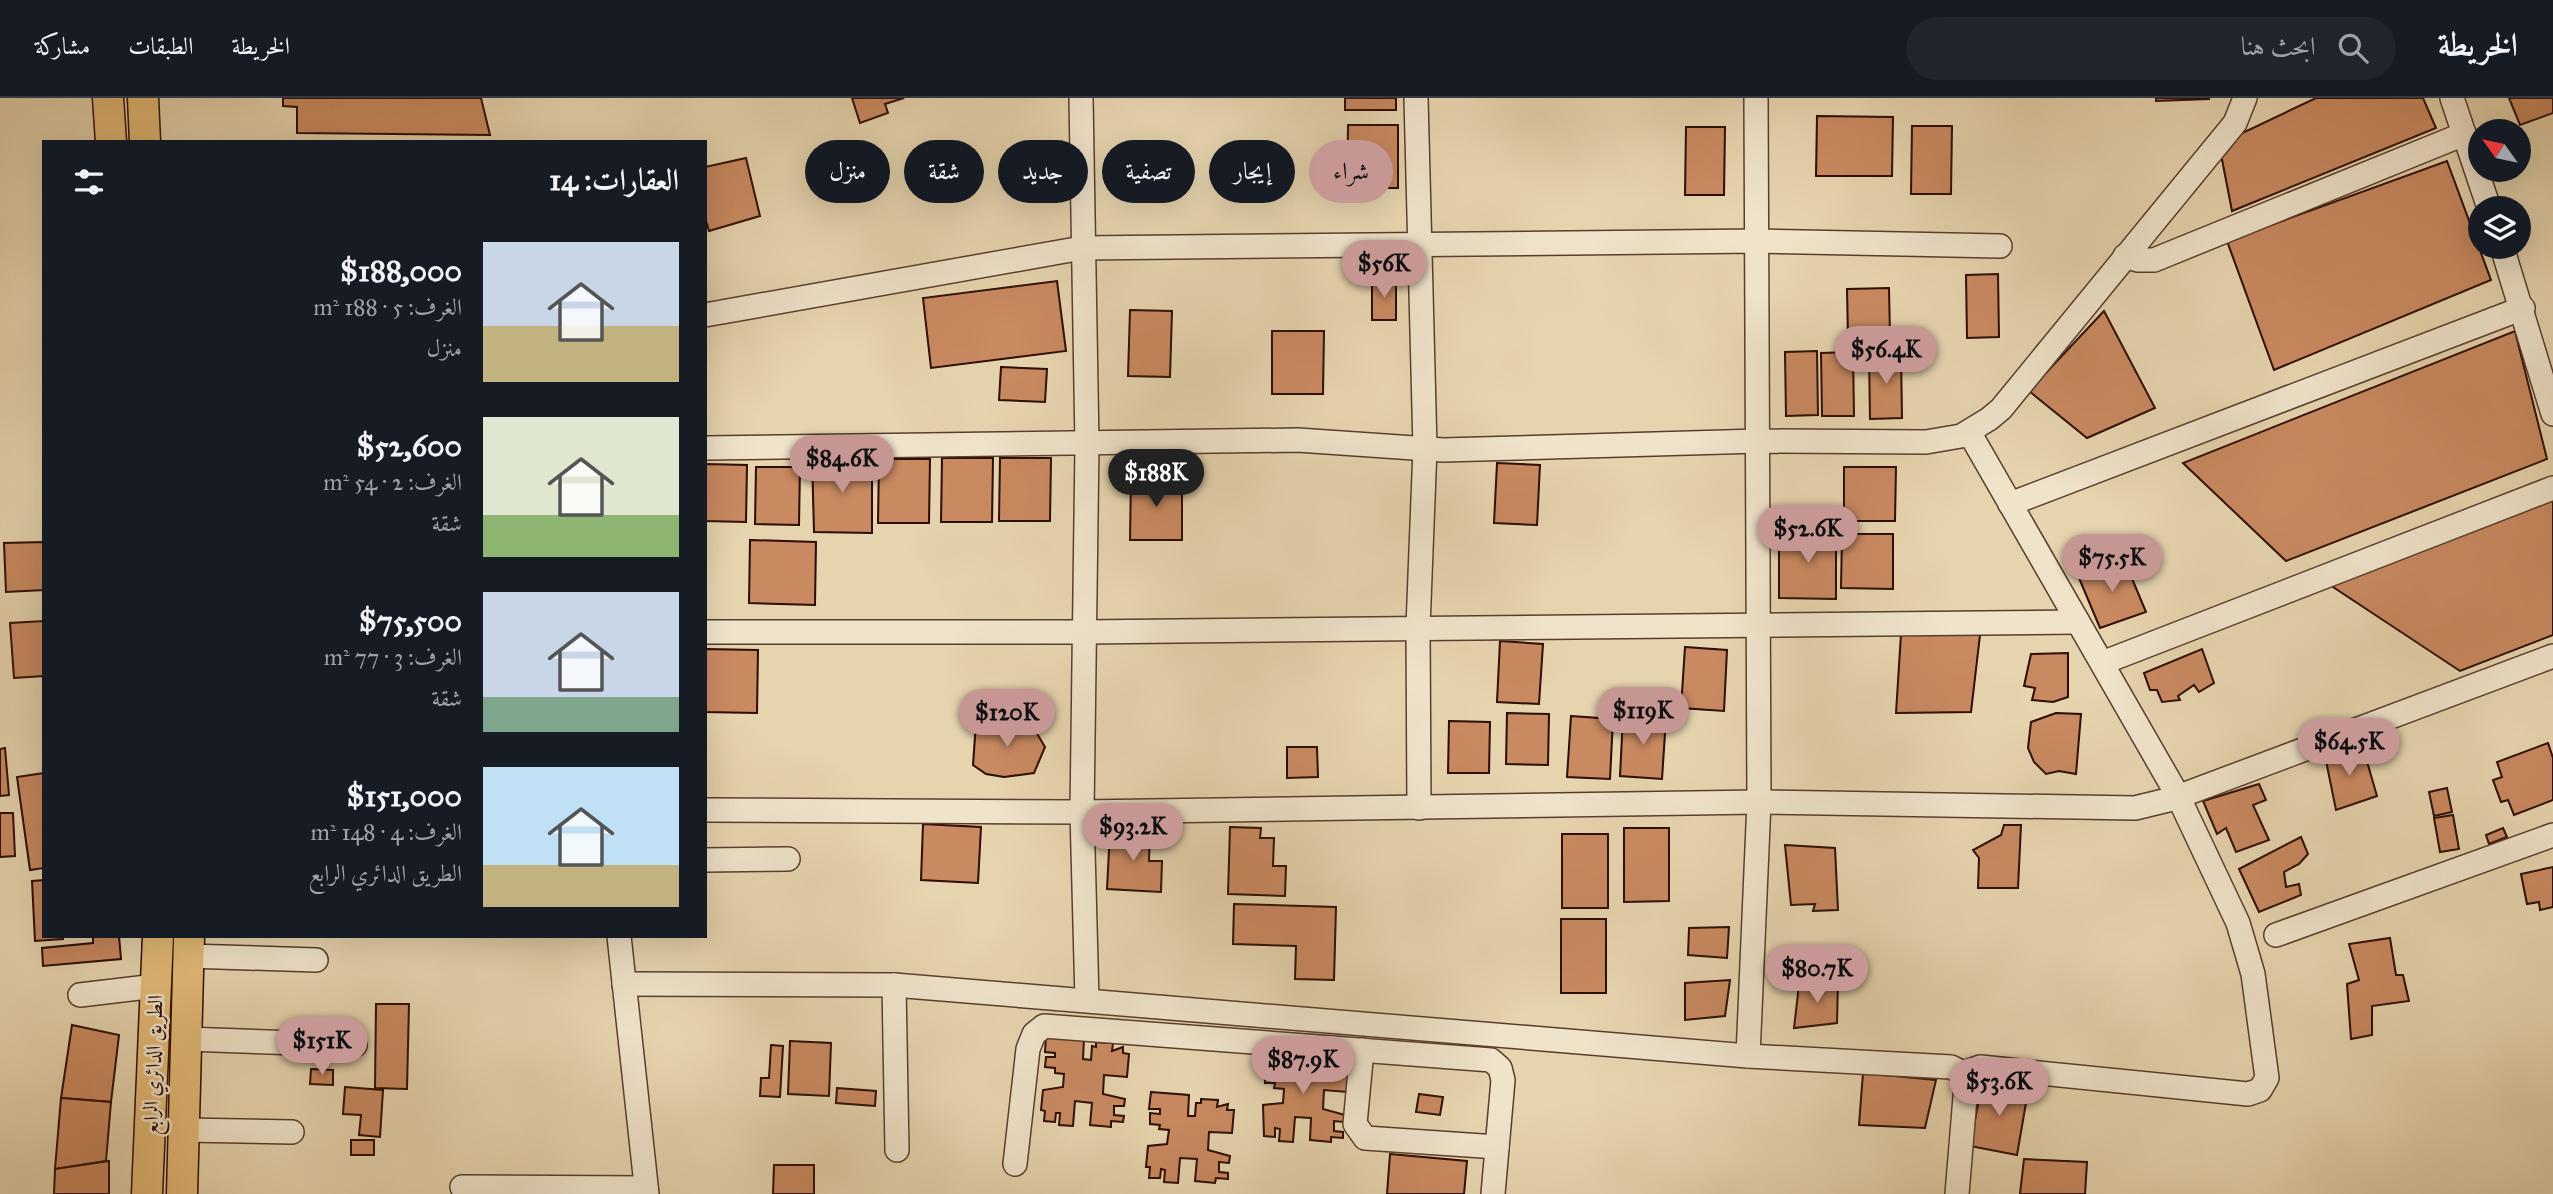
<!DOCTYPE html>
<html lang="ar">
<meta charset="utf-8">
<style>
:root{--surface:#171b24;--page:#20242c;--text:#f1f3f6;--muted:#9ea1a6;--line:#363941;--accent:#c59692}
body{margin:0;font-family:"IM FELL Great Primer",Amiri,serif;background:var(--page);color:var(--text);direction:rtl;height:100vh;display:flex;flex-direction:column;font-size:26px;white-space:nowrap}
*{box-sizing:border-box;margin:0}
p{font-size:23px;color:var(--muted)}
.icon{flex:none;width:38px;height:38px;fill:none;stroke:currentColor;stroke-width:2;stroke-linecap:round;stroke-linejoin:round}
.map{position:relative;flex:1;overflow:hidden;direction:ltr}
.sheet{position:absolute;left:42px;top:42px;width:665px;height:798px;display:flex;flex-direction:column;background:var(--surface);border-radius:0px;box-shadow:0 7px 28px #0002;direction:rtl}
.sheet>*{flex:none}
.guide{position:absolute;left:728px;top:42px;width:665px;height:63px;direction:rtl;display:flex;gap:14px}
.needle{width:46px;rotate:303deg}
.tools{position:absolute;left:2468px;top:21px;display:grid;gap:14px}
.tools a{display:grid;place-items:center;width:63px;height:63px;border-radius:50%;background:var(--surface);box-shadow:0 7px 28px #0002;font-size:35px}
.price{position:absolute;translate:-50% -60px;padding:0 16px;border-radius:24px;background:var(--accent);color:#111;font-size:23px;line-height:46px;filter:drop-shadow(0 2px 4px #0008)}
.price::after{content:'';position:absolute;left:50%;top:42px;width:21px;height:16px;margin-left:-10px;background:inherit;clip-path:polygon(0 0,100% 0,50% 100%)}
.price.current{background:#222;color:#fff}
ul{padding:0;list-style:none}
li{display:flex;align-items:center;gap:21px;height:175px;padding:0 28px}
li span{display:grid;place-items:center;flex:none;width:196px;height:140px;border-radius:0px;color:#555}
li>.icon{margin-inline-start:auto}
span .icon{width:84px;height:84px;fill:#fffc;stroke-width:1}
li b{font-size:30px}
h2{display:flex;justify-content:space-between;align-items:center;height:84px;padding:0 28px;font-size:30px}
.chip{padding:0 24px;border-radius:32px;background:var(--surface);box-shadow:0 7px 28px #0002;font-size:24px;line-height:63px}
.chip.current{background:var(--accent);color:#111}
header{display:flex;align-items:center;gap:42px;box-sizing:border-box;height:98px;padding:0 35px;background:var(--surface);border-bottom:2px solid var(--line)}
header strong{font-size:33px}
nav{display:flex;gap:38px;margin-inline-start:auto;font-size:24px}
.search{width:490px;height:63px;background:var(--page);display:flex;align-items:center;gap:18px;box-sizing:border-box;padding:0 24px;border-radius:38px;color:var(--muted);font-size:26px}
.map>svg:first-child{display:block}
</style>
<header>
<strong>الخريطة</strong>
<div class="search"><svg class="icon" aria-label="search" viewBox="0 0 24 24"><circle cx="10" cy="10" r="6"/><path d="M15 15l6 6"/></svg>ابحث هنا</div>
<nav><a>الخريطة</a><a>الطبقات</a><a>مشاركة</a></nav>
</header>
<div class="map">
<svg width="2553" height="1096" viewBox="0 0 2553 1096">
<rect width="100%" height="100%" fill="#e6d4ae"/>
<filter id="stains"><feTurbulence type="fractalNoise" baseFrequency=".00286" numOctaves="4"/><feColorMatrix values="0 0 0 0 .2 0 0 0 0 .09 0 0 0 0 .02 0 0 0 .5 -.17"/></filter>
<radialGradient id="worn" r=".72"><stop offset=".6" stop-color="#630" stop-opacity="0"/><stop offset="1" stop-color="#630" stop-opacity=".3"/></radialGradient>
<g fill="#c98961" stroke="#2b0c02" stroke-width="2">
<polygon points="283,0 481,0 490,37 297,35 297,9 283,8"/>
<polygon points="852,0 904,0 885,6 888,15 860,25"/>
<rect x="1345" y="0" width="51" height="12"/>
<polygon points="2156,0 2209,0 2209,1 2156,3"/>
<polygon points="2316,0 2423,0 2436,30 2232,113 2219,46"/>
<polygon points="2509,0 2553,0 2553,15 2520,27"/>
<polygon points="1817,18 1893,19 1892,78 1816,78"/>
<polygon points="1348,27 1398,27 1398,90 1347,90"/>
<polygon points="1912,28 1952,28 1951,96 1911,96"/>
<polygon points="1686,29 1725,29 1724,97 1685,97"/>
<polygon points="837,54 846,92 823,98 813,60"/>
<polygon points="746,60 760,118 709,133 705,119 705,69"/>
<polygon points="2447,63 2491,182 2274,272 2227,143"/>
<polygon points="1998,176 1999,239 1967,240 1966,177"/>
<rect x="1372" y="181" width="24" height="41"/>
<polygon points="1057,183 1066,253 931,270 923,200"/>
<polygon points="1889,190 1890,239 1848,240 1847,191"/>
<polygon points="1130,212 1172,213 1170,279 1128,278"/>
<polygon points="2104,213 2155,310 2087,340 2029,293"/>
<polygon points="1272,233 1324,233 1323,296 1272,296"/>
<polygon points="2515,233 2547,361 2286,463 2183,365"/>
<polygon points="1817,253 1818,317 1786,318 1785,254"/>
<polygon points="1853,254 1854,318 1822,318 1821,255"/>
<polygon points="1901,256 1902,320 1870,321 1869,257"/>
<polygon points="1001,269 1047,271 1045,304 999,302"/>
<polygon points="812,360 872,361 872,435 814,434"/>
<polygon points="942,360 993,360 992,424 941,424"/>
<polygon points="1000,360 1051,360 1050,423 999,423"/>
<polygon points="879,361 930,361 929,425 878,425"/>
<polygon points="1497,365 1540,367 1537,427 1494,425"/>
<polygon points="705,366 747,367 746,424 705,423"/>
<polygon points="756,369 800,369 799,427 755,426"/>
<polygon points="1844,369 1896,369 1895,423 1844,423"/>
<polygon points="1131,379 1182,379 1182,442 1130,442"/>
<polygon points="2553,402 2553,537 2460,573 2330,487"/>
<polygon points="1779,434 1836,434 1836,501 1779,500"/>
<polygon points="1842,436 1893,436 1893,491 1841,490"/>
<polygon points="750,442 816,444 815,507 749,505"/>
<polygon points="44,444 44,492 6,494 4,445"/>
<polygon points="2123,459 2146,514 2100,530 2079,480"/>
<polygon points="44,523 44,578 14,580 10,525"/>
<polygon points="1901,536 1980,537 1971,614 1896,615"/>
<polygon points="1500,543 1543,546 1539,606 1497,604"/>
<polygon points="1685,549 1727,552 1724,613 1681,610"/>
<polygon points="705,551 758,552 757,615 705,614"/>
<polygon points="2202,551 2214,585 2199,594 2194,587 2178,598 2180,602 2162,604 2157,592 2150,592 2144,575"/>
<polygon points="2068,555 2068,599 2053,604 2032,602 2035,590 2024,588 2031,556"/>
<polygon points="1507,615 1549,616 1548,667 1506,666"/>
<polygon points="2056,615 2081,616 2076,676 2059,673 2046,676 2034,664 2028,650 2031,624"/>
<polygon points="1571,618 1613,621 1610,681 1567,679"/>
<polygon points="1623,618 1666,620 1662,681 1620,678"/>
<polygon points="1449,623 1490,624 1489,675 1448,675"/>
<polygon points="976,624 1032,627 1045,649 1034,675 1004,679 986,676 973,667"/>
<polygon points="2548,645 2553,660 2553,702 2514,717 2508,702 2501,704 2493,682 2502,679 2497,664"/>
<polygon points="2349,646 2359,660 2366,660 2377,698 2336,712 2325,658"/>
<polygon points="1287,649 1317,649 1318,679 1287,680"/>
<polygon points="5,650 9,697 0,698 0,651"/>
<polygon points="44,675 44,770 30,772 17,679"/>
<polygon points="2259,686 2266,702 2253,707 2269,742 2236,754 2226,730 2217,736 2203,703"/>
<polygon points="2447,690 2452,714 2434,718 2429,694"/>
<polygon points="0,715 13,715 15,758 0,759"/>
<polygon points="2453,717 2459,751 2440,754 2434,720"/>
<polygon points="923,726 981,729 978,785 921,782"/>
<polygon points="2004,727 2021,727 2018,790 1978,790 1979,760 1973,752 2001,737"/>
<polygon points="1230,729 1261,730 1260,740 1274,740 1273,768 1286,768 1285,798 1228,796"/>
<polygon points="1624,730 1669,730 1669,803 1624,804"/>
<polygon points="2503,730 2507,739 2489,746 2486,737"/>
<polygon points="1110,733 1150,734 1149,763 1162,763 1161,794 1107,791"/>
<rect x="1562" y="736" width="46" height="74"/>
<polygon points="2301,739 2308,756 2299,766 2284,774 2286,789 2299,786 2301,797 2259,814 2239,771"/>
<polygon points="1785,747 1835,750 1838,812 1813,813 1815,806 1791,807"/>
<polygon points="2553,769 2553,809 2540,812 2539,804 2527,806 2521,776"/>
<polygon points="44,782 44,838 63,838 63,841 35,843 32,783"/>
<polygon points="1234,806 1336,809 1334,882 1295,881 1296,848 1233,846"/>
<rect x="1561" y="821" width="45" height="74"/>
<polygon points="1729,829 1727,860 1688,857 1689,830"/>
<polygon points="93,838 119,838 121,861 43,868 42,850 93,845"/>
<polygon points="2390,840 2396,877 2403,877 2409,903 2372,908 2372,937 2351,941 2347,886 2359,882 2349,846"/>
<polygon points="1730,882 1725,918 1685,922 1685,885"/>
<polygon points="1838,884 1837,925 1794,930 1799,887"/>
<polygon points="376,906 409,906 407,991 375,990"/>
<polygon points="72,927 119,937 111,1004 61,1000"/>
<polygon points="1046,937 1084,940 1083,961 1091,962 1092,948 1096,949 1096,944 1113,945 1112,953 1123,949 1123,955 1129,956 1127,979 1104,977 1103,996 1125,1001 1124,1008 1114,1008 1114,1017 1124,1018 1123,1024 1111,1023 1111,1029 1090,1027 1092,1005 1075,1003 1073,1028 1059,1027 1060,1015 1056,1015 1055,1024 1044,1023 1045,1013 1041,1012 1043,992 1063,989 1064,976 1055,975 1055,970 1045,969 1046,959 1055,959 1055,955 1045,954"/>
<polygon points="790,943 831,945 829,998 788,996"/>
<polygon points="771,947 783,948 780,999 760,998 761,980 769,980"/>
<polygon points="1266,953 1304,956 1303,977 1310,977 1312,963 1316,964 1316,960 1333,961 1332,968 1336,968 1336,964 1343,965 1342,970 1349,971 1347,994 1324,992 1323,1011 1345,1017 1344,1024 1334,1023 1334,1033 1343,1034 1343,1040 1331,1039 1331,1044 1310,1042 1311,1020 1295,1019 1293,1044 1279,1043 1280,1031 1275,1030 1275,1039 1264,1038 1263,1007 1283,1005 1284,991 1274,990 1275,985 1265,985 1265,974 1274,975 1275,970 1264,970"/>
<polygon points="311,971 333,972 333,987 310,986"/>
<polygon points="1863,975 1936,982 1925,1030 1859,1027"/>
<polygon points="1984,976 2027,999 2017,1057 1970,1048"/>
<polygon points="345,989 383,992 380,1039 359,1037 361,1017 343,1016"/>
<polygon points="837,990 876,993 875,1008 836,1005"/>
<polygon points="1151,994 1189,997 1188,1018 1195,1018 1196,1005 1201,1005 1201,1001 1218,1002 1217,1009 1228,1006 1227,1012 1234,1012 1232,1035 1209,1034 1208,1052 1230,1058 1229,1065 1219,1064 1219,1074 1228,1075 1228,1081 1216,1080 1215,1085 1195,1083 1197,1061 1180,1060 1178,1085 1164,1084 1165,1072 1161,1071 1160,1080 1149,1080 1150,1069 1146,1069 1148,1048 1167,1046 1169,1032 1159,1031 1160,1027 1150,1026 1150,1015 1160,1016 1160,1011 1149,1011"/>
<polygon points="1419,996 1443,999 1440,1017 1416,1014"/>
<polygon points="61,1000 111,1004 106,1063 55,1071"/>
<rect x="351" y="1042" width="23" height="15"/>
<polygon points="1390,1056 1467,1063 1464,1096 1387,1096"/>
<polygon points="2024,1061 2087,1064 2085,1096 2020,1096"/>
<polygon points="109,1063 109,1096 54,1096 55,1071"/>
<polygon points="774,1067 814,1067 814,1096 773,1096"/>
</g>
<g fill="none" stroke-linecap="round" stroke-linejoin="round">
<defs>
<g id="minor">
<polyline points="1416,0 1425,350 1418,529 1419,710"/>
<polyline points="2452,0 2489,110"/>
<polyline points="2502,149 2553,316"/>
<polyline points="2125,158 2138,162 2154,162 2464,36"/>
<polyline points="705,217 1082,150 1758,143 2000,148"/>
<polyline points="705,350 1298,342 1443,352 1759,343 1926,344 1961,338 1989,321 2001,311 2235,25 2245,0"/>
<polyline points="2010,406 2523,210"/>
<polyline points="705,534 1083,534 2078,524"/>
<polyline points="2102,565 2553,390"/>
<polyline points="705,712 1082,714 1087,347 1081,0"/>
<polyline points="705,762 788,761"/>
<polyline points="2276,837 2553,737"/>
<polyline points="619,838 647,1096"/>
<polyline points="188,858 316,862"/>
<polyline points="624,886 894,887 1748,958 1951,969 1963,975 1966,987 1957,1096"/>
<polyline points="894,887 897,1052"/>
<polyline points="80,897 156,888"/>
<polyline points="1087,902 1082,714 1759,704 2135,710 2172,701 2553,558"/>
<polyline points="186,941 355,947"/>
<polyline points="1362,952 1355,1026 1365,1040 1497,1049"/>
<polyline points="1748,958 1759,704 1756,0"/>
<polyline points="1963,975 1980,969 2248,996 2260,992 2267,980 2253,876 2238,825 2178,698 1969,334"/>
<polyline points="183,1032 292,1034"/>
<polyline points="1015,1066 1028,951 1034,936 1044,928 1491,962 1500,970 1503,982 1493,1096"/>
<polyline points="462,1089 646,1090"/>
</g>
<g id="major">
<polyline points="108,0 111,44"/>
<polyline points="143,0 145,44"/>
<polyline points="147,1096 158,838"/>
<polyline points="182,1096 189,838"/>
</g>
</defs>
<use href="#minor" stroke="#5a3e2d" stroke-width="26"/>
<use href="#major" stroke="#2b0c02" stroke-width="33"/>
<use href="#minor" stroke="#efe3ca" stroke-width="23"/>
<use href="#major" stroke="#e3ba77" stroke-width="30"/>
</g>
<g text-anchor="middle" stroke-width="5" stroke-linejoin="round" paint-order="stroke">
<g font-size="21" fill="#2b0c02" stroke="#efe3ca">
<text transform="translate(153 967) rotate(-88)" y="7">الطريق الدائري الرابع</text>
</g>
</g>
<rect width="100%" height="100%" filter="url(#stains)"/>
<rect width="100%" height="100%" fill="url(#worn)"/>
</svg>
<div class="tools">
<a><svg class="needle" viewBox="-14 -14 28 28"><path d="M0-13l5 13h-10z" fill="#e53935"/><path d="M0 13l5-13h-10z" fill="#9ea1a6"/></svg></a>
<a><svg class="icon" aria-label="layers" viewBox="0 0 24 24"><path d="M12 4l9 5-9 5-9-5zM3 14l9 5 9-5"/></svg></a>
</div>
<b class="price" style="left:1384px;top:202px">$56K</b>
<b class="price" style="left:1886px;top:288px">$56.4K</b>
<b class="price" style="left:842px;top:397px">$84.6K</b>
<b class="price current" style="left:1156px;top:411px">$188K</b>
<b class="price" style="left:1808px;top:467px">$52.6K</b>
<b class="price" style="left:2112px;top:496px">$75.5K</b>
<b class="price" style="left:1643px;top:649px">$119K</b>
<b class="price" style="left:1007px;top:651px">$120K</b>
<b class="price" style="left:2349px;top:680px">$64.5K</b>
<b class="price" style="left:1133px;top:765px">$93.2K</b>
<b class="price" style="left:1817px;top:907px">$80.7K</b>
<b class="price" style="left:322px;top:979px">$151K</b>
<b class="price" style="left:1303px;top:998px">$87.9K</b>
<b class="price" style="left:1999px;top:1020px">$53.6K</b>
<div class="guide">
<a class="chip current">شراء</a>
<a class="chip">إيجار</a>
<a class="chip">تصفية</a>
<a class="chip">جديد</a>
<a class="chip">شقة</a>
<a class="chip">منزل</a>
</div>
<section class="sheet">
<h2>العقارات: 14<svg class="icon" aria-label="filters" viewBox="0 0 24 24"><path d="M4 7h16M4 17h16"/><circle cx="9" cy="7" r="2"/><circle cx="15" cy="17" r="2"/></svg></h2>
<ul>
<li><span style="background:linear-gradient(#c9d6e8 60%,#c2b280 0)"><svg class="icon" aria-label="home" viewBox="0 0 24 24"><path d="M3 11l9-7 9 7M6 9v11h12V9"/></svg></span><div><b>$188,000</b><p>الغرف: 5 · 188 m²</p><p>منزل</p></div></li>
<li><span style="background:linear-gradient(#dfe7d0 70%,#8fb573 0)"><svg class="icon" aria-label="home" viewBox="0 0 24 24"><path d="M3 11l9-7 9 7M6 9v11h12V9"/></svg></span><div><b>$52,600</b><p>الغرف: 2 · 54 m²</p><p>شقة</p></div></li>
<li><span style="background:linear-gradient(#c9d6e8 75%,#7fa58c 0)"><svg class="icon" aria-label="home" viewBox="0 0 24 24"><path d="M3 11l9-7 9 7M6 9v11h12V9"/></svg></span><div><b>$75,500</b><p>الغرف: 3 · 77 m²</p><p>شقة</p></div></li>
<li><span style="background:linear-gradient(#bfe0f5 70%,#c2b280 0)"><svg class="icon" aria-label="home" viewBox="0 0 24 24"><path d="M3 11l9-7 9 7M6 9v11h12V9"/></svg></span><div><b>$151,000</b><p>الغرف: 4 · 148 m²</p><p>الطريق الدائري الرابع</p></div></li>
</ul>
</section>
</div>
